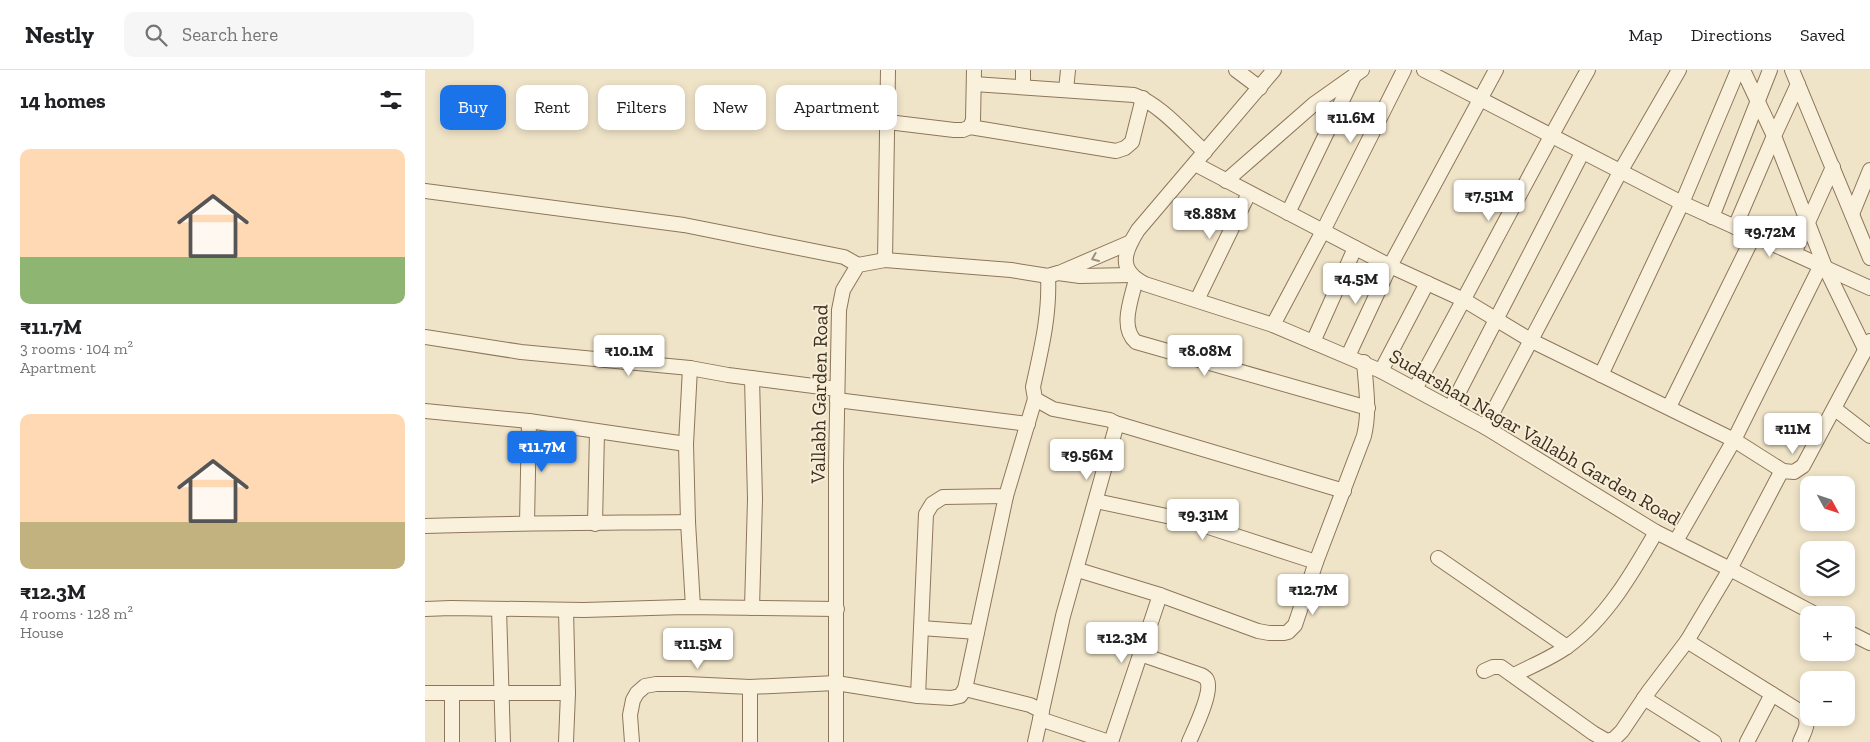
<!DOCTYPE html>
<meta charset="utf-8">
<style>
:root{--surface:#fff;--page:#f6f6f6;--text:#202124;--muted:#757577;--line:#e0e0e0;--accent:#1a73e8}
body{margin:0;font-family:"Zilla Slab",serif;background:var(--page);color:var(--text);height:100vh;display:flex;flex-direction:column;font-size:19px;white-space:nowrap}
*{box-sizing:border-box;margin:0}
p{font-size:16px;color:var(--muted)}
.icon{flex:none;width:28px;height:28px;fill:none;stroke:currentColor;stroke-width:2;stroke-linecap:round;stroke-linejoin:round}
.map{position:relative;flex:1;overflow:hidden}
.sheet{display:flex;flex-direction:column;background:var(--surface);width:425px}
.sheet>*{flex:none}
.guide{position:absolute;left:15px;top:15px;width:475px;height:45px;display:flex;gap:10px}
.needle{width:32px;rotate:130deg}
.controls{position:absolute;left:1375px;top:406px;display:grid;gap:10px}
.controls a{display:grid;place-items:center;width:55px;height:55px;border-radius:10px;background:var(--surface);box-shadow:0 2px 8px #0003;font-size:25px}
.price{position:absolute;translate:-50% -42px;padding:0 11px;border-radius:5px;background:#fff;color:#222;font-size:16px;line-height:32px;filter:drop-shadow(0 1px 2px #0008)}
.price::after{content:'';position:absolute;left:50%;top:30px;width:15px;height:11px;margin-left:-8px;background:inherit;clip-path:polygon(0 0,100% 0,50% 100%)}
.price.current{background:var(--accent);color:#fff}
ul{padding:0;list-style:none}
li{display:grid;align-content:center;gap:10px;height:265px;padding:0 20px}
li span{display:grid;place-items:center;height:155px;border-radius:10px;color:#555}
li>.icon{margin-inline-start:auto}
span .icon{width:90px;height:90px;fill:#fffc;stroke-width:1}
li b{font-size:21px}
h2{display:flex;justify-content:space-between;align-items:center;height:60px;padding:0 20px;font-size:21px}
.pill{padding:0 18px;border-radius:10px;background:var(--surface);box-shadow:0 2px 8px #0003;font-size:18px;line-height:45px}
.pill.current{background:var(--accent);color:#fff}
header{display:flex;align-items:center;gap:30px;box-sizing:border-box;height:70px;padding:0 25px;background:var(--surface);border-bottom:1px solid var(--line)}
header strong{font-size:24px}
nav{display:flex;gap:28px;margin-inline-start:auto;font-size:18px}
.search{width:350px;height:45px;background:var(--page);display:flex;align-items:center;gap:12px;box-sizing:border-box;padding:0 18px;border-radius:10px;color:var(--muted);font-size:19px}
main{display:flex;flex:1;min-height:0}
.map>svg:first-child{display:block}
</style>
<header>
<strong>Nestly</strong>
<div class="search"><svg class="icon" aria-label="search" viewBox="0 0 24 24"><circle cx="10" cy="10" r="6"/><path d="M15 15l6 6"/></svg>Search here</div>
<nav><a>Map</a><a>Directions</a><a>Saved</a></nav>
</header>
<main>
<section class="sheet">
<h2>14 homes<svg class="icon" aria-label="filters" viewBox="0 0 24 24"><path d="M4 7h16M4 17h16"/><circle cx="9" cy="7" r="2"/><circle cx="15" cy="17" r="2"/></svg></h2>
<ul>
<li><span style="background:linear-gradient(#ffd9b3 70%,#8fb573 0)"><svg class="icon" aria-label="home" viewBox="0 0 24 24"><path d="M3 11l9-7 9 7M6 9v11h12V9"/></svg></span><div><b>₹11.7M</b><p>3 rooms · 104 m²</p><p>Apartment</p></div></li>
<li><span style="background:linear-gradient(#ffd9b3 70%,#c2b280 0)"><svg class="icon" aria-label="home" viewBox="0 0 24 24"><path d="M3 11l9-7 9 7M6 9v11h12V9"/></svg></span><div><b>₹12.3M</b><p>4 rooms · 128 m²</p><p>House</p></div></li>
</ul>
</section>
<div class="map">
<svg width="1445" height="672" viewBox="0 0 1445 672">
<rect width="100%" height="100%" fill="#f0e4c8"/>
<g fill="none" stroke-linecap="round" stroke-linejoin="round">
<defs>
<g id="minor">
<polyline points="811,0 835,18"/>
<path d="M849,0L713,160C699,182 692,200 720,214L848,255L956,301L1060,357L1231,462L1305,499L1392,545"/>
<polyline points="999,0 1257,133 1445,218"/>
<polyline points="1318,0 1349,66 1400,197 1440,279"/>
<polyline points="1367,0 1445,188"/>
<path d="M549,14L709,25C735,34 760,64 780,82"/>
<polyline points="598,17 598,0"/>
<polyline points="641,20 643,0"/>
<polyline points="463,52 529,60 538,60 545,57 548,50 549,0"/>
<polyline points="545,57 691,81 700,78 707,72 718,28"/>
<polyline points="770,94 965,196 1039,230 1107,271 1309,370 1358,401"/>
<polyline points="801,111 889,34 937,0"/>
<polyline points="0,121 259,155 419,187 433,195"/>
<polyline points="863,143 929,6"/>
<polyline points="1427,144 1445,100"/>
<polyline points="1287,147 1345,0"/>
<polyline points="1310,157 1349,66 1373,14"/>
<polyline points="1369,183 1408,97"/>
<polyline points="460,190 463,0"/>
<polyline points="634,203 706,172"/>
<path d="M711,209C707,228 694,257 711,272L943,338"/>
<polyline points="772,230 824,123"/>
<polyline points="848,255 898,161 979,0"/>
<polyline points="0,267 96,282 265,298 303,305 412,319"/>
<polyline points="888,272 930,178"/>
<polyline points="923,286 965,196 1071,0"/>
<polyline points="265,298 261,374 263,452 268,537"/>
<polyline points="956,301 1002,213"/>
<polyline points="1176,305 1257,133 1313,0"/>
<path d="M990,319C1049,213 1103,105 1163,0"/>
<polyline points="412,330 603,354"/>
<polyline points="1026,337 1157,83"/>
<polyline points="1244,337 1329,165"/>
<polyline points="1410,339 1445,366"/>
<polyline points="0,341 104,351 261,374"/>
<polyline points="690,353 919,421"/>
<polyline points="1060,357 1195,102 1254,0"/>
<polyline points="671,431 765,451 891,492"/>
<polyline points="102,453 104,351"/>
<polyline points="170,454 172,362"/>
<path d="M0,456C88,453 175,453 263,452"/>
<polyline points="1251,471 1309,370 1396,195"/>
<polyline points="1013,488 1142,577"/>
<path d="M653,500L735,525L833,561L844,563H859L863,562L870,555L891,492L939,366C945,341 941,318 939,292"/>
<polyline points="327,538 330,429 327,308"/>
<polyline points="0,539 26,538 159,540 259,537 412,539"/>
<polyline points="74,539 78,672"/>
<polyline points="141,540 143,623 141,672"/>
<polyline points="496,558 552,562"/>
<polyline points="1421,561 1445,573"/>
<path d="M1262,571L1379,644C1385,654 1379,662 1375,672"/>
<path d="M715,584L776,605C778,606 781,608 782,610C788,622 769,660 764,672"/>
<polyline points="1059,601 1068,597 1076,597 1168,663 1182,671 1189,669 1197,661 1224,621 1262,571 1305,499 1355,404 1358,401 1369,402 1378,396 1445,271"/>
<path d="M1089,605C1106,596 1127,588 1143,576C1181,549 1208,502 1231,462"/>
<polyline points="325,617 325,672"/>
<polyline points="540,619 605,635 617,641"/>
<polyline points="0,623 143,623"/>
<polyline points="493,626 501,444 507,434 518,427 581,426 610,329"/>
<polyline points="1219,628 1289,672"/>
<polyline points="615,649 684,672"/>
<polyline points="27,672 27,623"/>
<polyline points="207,672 205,645 208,630 212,623 220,616 231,614 262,614 325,617 411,613 493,626 526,628 535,626 540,619 581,426"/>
<polyline points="411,672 411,396 414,240 418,220 433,195 460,190 586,200 623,206 633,203 655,206 706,205"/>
<path d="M610,672L638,546L691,357L690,353L685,350L628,339L610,329L608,317C616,280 625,245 623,206"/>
<polyline points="686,672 735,525"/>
<polyline points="1322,672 1347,624"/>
</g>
</defs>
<use href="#minor" stroke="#8d765c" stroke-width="16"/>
<use href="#minor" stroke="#faf1dc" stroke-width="14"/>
</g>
<defs><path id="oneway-chevron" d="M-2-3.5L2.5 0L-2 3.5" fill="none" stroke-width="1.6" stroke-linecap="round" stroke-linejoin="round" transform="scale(1.25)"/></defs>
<use stroke="#9c907e" href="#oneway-chevron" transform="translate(670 188) rotate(157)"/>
<g text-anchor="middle" stroke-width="4" stroke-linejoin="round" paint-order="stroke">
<g font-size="20" fill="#3d2e20" stroke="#f7eed8">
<text transform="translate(394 324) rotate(-89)" y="7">Vallabh Garden Road</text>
<text transform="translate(1110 367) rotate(30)" y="7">Sudarshan Nagar Vallabh Garden Road</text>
</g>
</g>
</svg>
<div class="controls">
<a><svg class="needle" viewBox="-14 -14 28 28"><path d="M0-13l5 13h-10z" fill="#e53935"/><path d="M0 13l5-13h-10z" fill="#757577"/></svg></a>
<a><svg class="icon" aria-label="layers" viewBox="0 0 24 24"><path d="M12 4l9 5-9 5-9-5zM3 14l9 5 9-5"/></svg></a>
<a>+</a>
<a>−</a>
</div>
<b class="price" style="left:926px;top:74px">₹11.6M</b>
<b class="price" style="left:1064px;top:152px">₹7.51M</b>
<b class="price" style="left:785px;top:170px">₹8.88M</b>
<b class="price" style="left:1345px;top:188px">₹9.72M</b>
<b class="price" style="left:931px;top:235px">₹4.5M</b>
<b class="price" style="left:204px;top:307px">₹10.1M</b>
<b class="price" style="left:780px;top:307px">₹8.08M</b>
<b class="price" style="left:1368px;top:385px">₹11M</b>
<b class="price current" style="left:117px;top:403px">₹11.7M</b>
<b class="price" style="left:662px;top:411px">₹9.56M</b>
<b class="price" style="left:778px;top:471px">₹9.31M</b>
<b class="price" style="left:888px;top:546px">₹12.7M</b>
<b class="price" style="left:697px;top:594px">₹12.3M</b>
<b class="price" style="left:273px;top:600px">₹11.5M</b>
<div class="guide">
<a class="pill current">Buy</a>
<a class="pill">Rent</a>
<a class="pill">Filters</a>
<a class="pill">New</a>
<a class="pill">Apartment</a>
</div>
</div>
</main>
